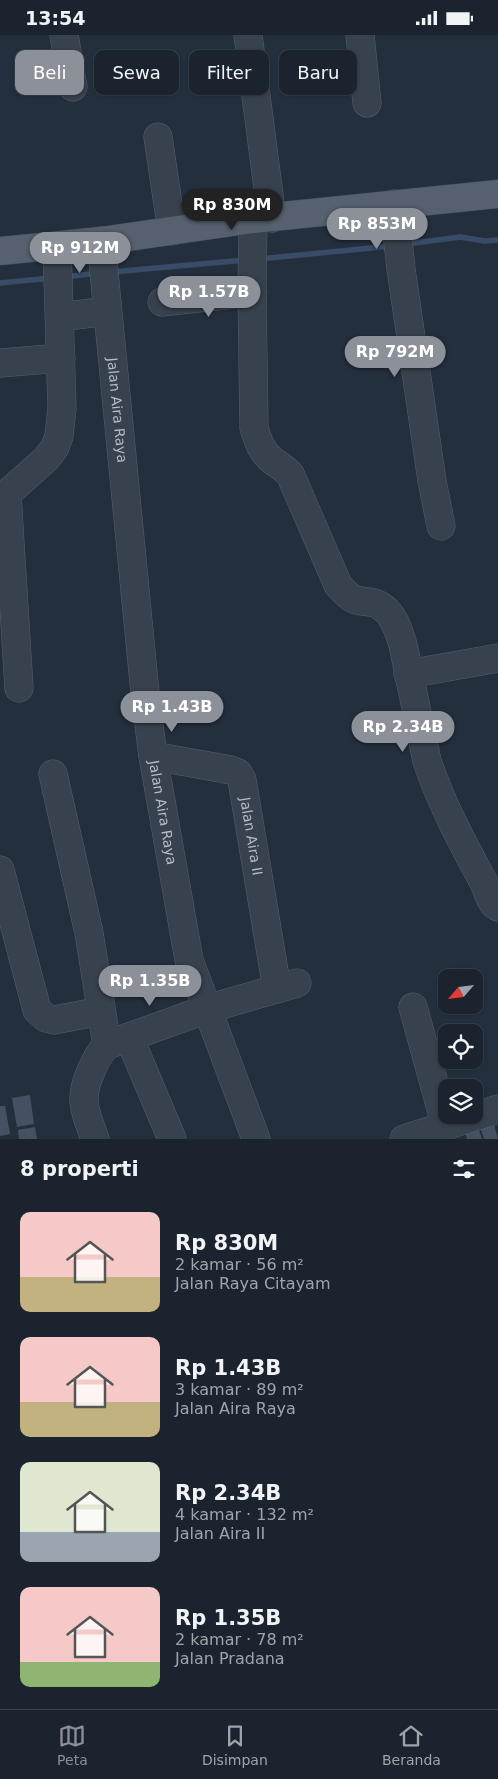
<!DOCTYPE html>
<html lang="id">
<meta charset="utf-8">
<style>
:root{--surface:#1b232e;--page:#242b36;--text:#f1f3f6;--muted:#a0a4aa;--line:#39404a;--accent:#8c9099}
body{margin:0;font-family:"DejaVu Sans",sans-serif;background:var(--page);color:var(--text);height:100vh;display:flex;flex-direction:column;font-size:19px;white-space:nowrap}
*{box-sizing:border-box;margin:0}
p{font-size:16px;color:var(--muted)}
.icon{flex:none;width:28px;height:28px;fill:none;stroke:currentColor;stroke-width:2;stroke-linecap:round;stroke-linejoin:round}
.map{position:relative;height:1104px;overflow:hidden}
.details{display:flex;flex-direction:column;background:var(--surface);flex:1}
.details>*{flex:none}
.banner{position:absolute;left:15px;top:15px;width:469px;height:45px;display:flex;gap:10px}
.needle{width:32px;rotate:242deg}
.buttons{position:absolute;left:438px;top:934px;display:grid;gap:10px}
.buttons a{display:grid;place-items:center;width:45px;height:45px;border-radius:10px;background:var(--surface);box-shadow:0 1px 4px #0004,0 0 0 1px var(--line);font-size:25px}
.price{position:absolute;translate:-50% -42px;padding:0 11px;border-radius:18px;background:var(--accent);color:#fff;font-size:16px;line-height:32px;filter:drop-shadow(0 1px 2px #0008)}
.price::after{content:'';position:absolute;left:50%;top:30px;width:15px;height:11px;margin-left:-8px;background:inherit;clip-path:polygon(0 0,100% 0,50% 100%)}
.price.on{background:#222;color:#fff}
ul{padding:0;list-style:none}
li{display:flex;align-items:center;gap:15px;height:125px;padding:0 20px}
li span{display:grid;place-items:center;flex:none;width:140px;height:100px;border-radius:10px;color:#555}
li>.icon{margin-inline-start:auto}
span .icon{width:60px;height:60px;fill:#fffc;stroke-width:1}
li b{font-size:21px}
h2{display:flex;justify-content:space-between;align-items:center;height:60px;padding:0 20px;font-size:21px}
.chip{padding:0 18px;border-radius:10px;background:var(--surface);box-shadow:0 1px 4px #0004,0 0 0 1px var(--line);font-size:18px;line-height:45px}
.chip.on{background:var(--accent);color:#fff}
.status{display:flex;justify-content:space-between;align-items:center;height:35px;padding:0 25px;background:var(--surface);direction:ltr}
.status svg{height:14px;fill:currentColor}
.tabs{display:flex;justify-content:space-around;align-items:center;height:70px;border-top:1px solid var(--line);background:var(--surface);font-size:14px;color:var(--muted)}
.tabs a{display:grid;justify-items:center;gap:2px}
.tabs .on{color:var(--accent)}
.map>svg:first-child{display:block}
</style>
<div class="status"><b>13:54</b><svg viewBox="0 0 49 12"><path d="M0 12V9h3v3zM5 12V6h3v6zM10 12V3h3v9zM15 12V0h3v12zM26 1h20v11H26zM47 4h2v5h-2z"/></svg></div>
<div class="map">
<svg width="498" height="1104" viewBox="0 0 498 1104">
<rect width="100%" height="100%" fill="#242f3e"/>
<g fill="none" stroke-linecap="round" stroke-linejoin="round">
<g stroke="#394c67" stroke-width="5.5">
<polyline points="406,209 460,202 485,206 498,205"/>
<polyline points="259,224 392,211"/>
<polyline points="112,237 245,225"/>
<polyline points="65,242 98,238"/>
<polyline points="0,248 51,243"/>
</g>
</g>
<g fill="#455162">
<polygon points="30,1060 34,1089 17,1092 12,1063"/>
<polygon points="0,1071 5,1071 10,1099 0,1101"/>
<polygon points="492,1082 498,1104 484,1104 478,1086"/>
<polygon points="476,1086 482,1104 467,1104 463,1091"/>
<polygon points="35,1092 37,1104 19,1104 18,1095"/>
</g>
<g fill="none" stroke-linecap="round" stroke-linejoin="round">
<defs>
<g id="minor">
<polyline points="64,0 73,52"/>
<polyline points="248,0 272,183"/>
<polyline points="360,0 367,68"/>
<polyline points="158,102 172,196"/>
<polyline points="394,169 401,234 432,446 441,491"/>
<path d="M253,184L252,257L254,393C258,406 262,418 273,426C280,431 284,433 290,439L338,550C343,555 348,562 356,565C364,567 372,566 379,570C393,577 399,596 403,610L427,726C441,768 462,807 483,846C488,855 489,867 498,872"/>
<path id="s1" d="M101,206L145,658L153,721L189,925L256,1104"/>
<polyline points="162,267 252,257"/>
<polyline points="60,282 107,276"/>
<polyline points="0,328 61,323"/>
<polyline points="7,459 19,653"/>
<polyline points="0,465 46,424 55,412 59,401 62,373 57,211"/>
<polyline points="408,639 498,623"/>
<path id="s2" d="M153,721L231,735L238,738L242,745L277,954"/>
<path d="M53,739L89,898L107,1010C99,1018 95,1026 91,1036C78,1065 85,1076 95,1104"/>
<polyline points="0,835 37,975 46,983 54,985 101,976"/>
<polyline points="413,972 446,1092"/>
<polyline points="129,1002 172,1104"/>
<polyline points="107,1010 207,974 297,948"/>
<polyline points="404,1104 498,1074"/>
</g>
<polyline id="major" points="0,216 101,206 253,184 498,159"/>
</defs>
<use href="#minor" stroke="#565f6c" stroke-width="29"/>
<use href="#major" stroke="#414a57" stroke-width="29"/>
<use href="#minor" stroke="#38414e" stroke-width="28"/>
<use href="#major" stroke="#56606e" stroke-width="28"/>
</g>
<g text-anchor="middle" stroke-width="5" stroke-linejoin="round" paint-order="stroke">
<g font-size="14" fill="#b4bcc9" stroke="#1d2633">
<text dy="5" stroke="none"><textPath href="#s1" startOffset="170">Jalan Aira Raya</textPath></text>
<text dy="5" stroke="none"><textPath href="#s1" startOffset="575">Jalan Aira Raya</textPath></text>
<text dy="5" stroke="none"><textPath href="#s2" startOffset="152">Jalan Aira II</textPath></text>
</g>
</g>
</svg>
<div class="buttons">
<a><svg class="needle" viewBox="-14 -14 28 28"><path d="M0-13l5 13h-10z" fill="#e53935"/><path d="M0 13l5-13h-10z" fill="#a0a4aa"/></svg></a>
<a><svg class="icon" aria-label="locate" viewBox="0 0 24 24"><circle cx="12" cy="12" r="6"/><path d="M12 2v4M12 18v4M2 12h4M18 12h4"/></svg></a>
<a><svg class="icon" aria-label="layers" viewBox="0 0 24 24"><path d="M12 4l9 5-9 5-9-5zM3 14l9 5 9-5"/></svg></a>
</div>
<b class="price on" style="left:232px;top:196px">Rp 830M</b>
<b class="price" style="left:377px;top:215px">Rp 853M</b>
<b class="price" style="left:80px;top:239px">Rp 912M</b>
<b class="price" style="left:209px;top:283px">Rp 1.57B</b>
<b class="price" style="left:395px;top:343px">Rp 792M</b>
<b class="price" style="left:172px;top:698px">Rp 1.43B</b>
<b class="price" style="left:403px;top:718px">Rp 2.34B</b>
<b class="price" style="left:150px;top:972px">Rp 1.35B</b>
<div class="banner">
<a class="chip on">Beli</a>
<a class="chip">Sewa</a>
<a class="chip">Filter</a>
<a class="chip">Baru</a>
</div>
</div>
<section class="details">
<h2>8 properti<svg class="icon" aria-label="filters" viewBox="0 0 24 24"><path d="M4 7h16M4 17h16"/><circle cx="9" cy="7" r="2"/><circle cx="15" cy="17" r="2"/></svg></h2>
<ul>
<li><span style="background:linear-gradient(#f6c9c9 65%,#c2b280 0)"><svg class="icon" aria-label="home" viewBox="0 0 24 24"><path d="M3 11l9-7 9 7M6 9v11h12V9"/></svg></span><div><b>Rp 830M</b><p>2 kamar · 56 m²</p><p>Jalan Raya Citayam</p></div></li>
<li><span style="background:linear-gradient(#f6c9c9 65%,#c2b280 0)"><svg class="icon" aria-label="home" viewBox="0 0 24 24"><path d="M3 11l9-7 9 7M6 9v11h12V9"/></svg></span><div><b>Rp 1.43B</b><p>3 kamar · 89 m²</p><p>Jalan Aira Raya</p></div></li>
<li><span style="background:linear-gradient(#dfe7d0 70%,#9aa5b1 0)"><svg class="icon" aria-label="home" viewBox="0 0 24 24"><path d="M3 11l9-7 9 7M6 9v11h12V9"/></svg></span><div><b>Rp 2.34B</b><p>4 kamar · 132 m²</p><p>Jalan Aira II</p></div></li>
<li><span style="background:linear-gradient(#f6c9c9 75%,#8fb573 0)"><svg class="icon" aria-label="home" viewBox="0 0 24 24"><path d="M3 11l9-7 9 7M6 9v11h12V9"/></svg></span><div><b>Rp 1.35B</b><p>2 kamar · 78 m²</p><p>Jalan Pradana</p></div></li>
</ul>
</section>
<nav class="tabs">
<a class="on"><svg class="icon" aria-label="map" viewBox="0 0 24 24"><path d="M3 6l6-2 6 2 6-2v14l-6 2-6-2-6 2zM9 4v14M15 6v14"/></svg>Peta</a>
<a><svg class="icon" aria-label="saved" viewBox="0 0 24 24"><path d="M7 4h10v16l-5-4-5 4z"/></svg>Disimpan</a>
<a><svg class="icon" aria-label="home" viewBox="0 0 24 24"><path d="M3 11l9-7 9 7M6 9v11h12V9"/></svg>Beranda</a>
</nav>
